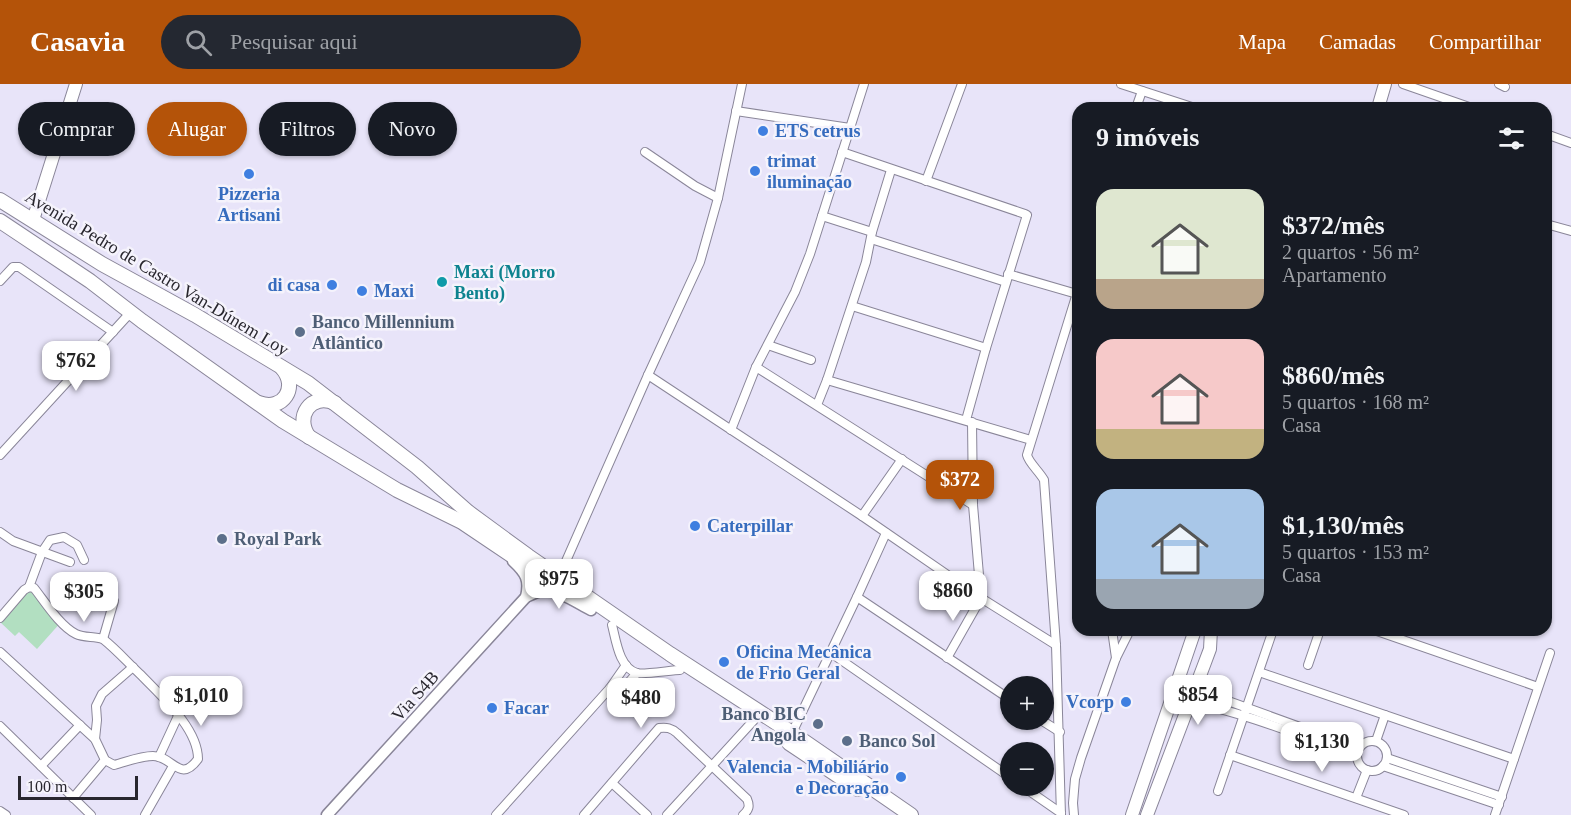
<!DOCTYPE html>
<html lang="pt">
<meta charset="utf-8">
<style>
:root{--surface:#171b24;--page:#242831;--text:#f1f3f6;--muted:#9ea1a6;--accent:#b45309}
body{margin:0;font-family:"Times New Roman",serif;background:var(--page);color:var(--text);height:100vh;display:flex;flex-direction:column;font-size:22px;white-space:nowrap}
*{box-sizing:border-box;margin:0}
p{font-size:20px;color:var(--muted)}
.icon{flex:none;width:33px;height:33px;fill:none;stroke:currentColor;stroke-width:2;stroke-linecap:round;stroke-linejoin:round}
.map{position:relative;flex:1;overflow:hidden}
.drawer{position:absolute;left:1072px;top:18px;width:480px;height:534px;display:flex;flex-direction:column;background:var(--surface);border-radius:18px;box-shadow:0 2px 4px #0004}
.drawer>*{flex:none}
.hud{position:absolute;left:18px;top:18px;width:570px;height:54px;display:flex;gap:12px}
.tools{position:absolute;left:1000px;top:592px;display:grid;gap:12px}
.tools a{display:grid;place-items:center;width:54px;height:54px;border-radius:50%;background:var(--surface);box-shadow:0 2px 4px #0004;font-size:30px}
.scale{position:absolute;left:18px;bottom:15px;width:120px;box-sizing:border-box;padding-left:6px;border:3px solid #28262e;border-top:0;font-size:16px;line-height:21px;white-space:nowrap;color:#28262e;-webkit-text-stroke:4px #f5f3fc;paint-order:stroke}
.price{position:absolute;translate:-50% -51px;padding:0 14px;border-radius:12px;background:#fff;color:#222;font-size:20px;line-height:39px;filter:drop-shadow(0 2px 3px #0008)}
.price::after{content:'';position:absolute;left:50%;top:36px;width:18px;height:14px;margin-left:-9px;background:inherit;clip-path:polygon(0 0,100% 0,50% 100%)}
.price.current{background:var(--accent);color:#fff}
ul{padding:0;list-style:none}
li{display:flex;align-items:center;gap:18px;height:150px;padding:0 24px}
li span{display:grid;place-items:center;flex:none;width:168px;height:120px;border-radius:18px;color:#555}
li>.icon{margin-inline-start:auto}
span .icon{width:72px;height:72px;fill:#fffc;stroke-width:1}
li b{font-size:26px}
h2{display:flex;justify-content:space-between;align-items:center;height:72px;padding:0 24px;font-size:26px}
.chip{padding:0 21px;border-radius:27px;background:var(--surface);box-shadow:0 2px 4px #0004;font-size:21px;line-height:54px}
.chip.current{background:var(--accent);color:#fff}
header{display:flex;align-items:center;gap:36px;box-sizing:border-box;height:84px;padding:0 30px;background:var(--accent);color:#fff}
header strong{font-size:28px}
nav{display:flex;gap:33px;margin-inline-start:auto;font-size:21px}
.search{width:420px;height:54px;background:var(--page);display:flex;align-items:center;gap:15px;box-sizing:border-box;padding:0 21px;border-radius:33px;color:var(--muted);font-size:22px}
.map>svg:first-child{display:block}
</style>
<header>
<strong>Casavia</strong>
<div class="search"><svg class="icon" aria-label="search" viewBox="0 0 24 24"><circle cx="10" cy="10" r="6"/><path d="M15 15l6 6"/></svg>Pesquisar aqui</div>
<nav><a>Mapa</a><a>Camadas</a><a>Compartilhar</a></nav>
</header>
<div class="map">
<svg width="1571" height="731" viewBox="0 0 1571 731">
<rect width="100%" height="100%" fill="#e8e4f9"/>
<polygon fill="#b2dfc1" points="29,506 62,537 37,565 19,548 15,552 0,538"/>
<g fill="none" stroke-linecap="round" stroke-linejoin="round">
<defs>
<g id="minor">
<polyline points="1121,0 1195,24"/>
<polyline points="1403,0 1472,24"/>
<polyline points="1499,0 1505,3"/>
<polyline points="1136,24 1142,7"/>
<polyline points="736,27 850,44"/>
<polyline points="1546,50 1571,59"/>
<polyline points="645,68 695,102 718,114"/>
<polyline points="842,68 1025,130 1027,131 986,264 966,336"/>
<polyline points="926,97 962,0"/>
<polyline points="822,132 872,148"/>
<polyline points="1546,140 1571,147"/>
<polyline points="871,155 1006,198"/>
<polyline points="1008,190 1077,210"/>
<polyline points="0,197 13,183 19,183 113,248"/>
<polyline points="852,222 986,264"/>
<polyline points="768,261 811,276"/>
<polyline points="756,283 973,421"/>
<polyline points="648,291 862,432 981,514 1056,561"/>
<polyline points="827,296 1031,356"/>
<polyline points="817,321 827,296 866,178 872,148 891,86"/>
<polyline points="731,346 756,283 795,208 810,170 864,0"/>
<polyline points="0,371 131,228"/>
<polyline points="862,432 902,375"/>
<polyline points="0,448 13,457 70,478"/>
<polyline points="559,493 648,291 700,178 718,114 742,0"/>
<polyline points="857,513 1011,616"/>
<polyline points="0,534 24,506 29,503 42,468 50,456 64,453 77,461 84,476"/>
<path d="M612,541C616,556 619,584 637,589C642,591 673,586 680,586"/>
<polyline points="1112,546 1116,574"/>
<polyline points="1374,546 1538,603"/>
<polyline points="103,555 114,517"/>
<path d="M0,568L95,655L105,676L114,681C126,678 140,672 153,672C173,672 180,700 198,675C198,644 161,612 141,591C128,579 117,566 103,555C94,552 84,554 76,550C60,542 45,518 34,504L29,503"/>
<polyline points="831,569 1011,694"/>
<polyline points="947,574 981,514 973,421 972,338"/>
<polyline points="1308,581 1320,546"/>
<polyline points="1259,588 1514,675"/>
<polyline points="610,604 621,607 637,589"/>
<polyline points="1195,605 1358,664"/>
<path d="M1191,618C1246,629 1303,653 1356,672"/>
<polyline points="1041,636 1060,648"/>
<polyline points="0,642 91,731"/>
<polyline points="792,649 857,513 886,449"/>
<polyline points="95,655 97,636 96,622 102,610 133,583"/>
<circle cx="1372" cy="672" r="15"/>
<polyline points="1376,657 1385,631"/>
<polyline points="1230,671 1404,731"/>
<polyline points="159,673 178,632"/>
<polyline points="1387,674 1502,713"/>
<polyline points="41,682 80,641"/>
<polyline points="1383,682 1499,721"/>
<polyline points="612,699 647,731"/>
<polyline points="1022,702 1061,729"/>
<polyline points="1218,707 1273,546"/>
<polyline points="73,714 105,676"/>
<polyline points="1356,714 1367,686"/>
<polyline points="0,727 6,731"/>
<polyline points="145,731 173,682"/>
<polyline points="496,731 610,604 626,581"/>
<path d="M584,731L659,644C667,643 671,644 677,649L747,715C750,722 749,726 743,731"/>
<polyline points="667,731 754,636"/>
<path d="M1061,731L1056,561L1044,396C1039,387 1029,379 1027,371L1078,206"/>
<polyline points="1074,731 1073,719 1075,695 1081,674 1116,574 1130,546"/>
<polyline points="1495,731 1550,569"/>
</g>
<g id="tertiary">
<path d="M513,477C526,489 530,496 526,513"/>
<path d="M327,731L526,513C532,510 538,507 545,506C557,505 579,520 591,526"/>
</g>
<g id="secondary">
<polyline points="1378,24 1385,0"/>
<polyline points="33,136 76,0"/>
<polyline points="1132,731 1195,546"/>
<polyline points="1147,731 1204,581 1210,565 1211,546"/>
</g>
<g id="trunk">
<polyline points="0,116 102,180 195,231 308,299 417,383 468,428 528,472 670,570 792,649 911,731"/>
<polyline points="0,137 90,197 142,237 283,337 397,406 462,438 542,492"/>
<path d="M259,319C283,328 299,303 282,284"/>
<path d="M309,353C294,333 311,308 335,319"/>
<polyline points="789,659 858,705"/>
</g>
</defs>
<use href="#minor" stroke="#8a8699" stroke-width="10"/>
<use href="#tertiary" stroke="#8a8699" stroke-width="13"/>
<use href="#secondary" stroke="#8a8699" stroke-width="14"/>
<use href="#trunk" stroke="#8a8699" stroke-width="16"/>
<use href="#minor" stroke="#fff" stroke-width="8"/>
<use href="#tertiary" stroke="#fff" stroke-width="10"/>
<use href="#secondary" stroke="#fff" stroke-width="12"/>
<use href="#trunk" stroke="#fff" stroke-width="14"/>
</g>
<g fill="#3f7fe0" stroke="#f5f3fc" stroke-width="2">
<circle cx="763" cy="47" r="6"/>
<circle cx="755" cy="87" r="6"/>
<circle cx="249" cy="90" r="6"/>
<circle cx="332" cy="201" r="6"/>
<circle cx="362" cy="207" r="6"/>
<circle cx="695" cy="442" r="6"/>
<circle cx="724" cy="578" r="6"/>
<circle cx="1126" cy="618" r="6"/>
<circle cx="492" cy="624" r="6"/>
<circle cx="901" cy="693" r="6"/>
</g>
<circle fill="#0f9aa8" stroke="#f5f3fc" stroke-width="2" cx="442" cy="198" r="6"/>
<g fill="#5c6f8a" stroke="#f5f3fc" stroke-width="2">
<circle cx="300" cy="248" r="6"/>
<circle cx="222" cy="455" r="6"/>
<circle cx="818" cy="640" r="6"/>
<circle cx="847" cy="657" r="6"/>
</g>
<g text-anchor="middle" stroke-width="5" stroke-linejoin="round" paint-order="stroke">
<g font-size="18" font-weight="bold" fill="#366cbe" stroke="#f5f3fc" text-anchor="start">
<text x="775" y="53">ETS cetrus</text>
<text x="767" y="83">trimat<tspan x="767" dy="21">iluminação</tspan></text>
<text x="249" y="116" text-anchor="middle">Pizzeria<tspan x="249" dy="21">Artisani</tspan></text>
<text x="320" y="207" text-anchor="end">di casa</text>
<text x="374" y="213">Maxi</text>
<text x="707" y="448">Caterpillar</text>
<text x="736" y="574">Oficina Mecânica<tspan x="736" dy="21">de Frio Geral</tspan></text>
<text x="1114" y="624" text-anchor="end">Vcorp</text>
<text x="504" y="630">Facar</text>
<text x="889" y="689" text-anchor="end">Valencia - Mobiliário<tspan x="889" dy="21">e Decoração</tspan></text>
</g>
<g font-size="18" font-weight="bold" fill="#0d838f" stroke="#f5f3fc" text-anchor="start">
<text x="454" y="194">Maxi (Morro<tspan x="454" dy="21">Bento)</tspan></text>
</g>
<g font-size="18" fill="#28262e" stroke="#f5f3fc">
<text transform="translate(157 189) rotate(31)" y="6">Avenida Pedro de Castro Van-Dúnem Loy</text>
<text transform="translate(415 612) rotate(-48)" y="6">Via S4B</text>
</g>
<g font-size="18" font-weight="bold" fill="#4e5e75" stroke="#f5f3fc" text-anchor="start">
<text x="312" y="244">Banco Millennium<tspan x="312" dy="21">Atlântico</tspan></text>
<text x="234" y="461">Royal Park</text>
<text x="806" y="636" text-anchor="end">Banco BIC<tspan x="806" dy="21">Angola</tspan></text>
<text x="859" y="663">Banco Sol</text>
</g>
</g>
</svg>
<div class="tools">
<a>+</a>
<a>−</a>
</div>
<div class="scale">100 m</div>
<b class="price" style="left:76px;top:308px">$762</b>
<b class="price current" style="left:960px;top:427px">$372</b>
<b class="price" style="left:559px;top:526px">$975</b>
<b class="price" style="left:953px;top:538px">$860</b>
<b class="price" style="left:84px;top:539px">$305</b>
<b class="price" style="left:1198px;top:642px">$854</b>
<b class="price" style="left:201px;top:643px">$1,010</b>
<b class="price" style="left:641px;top:645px">$480</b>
<b class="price" style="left:1322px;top:689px">$1,130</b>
<div class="hud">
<a class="chip">Comprar</a>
<a class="chip current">Alugar</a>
<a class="chip">Filtros</a>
<a class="chip">Novo</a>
</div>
<section class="drawer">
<h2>9 imóveis<svg class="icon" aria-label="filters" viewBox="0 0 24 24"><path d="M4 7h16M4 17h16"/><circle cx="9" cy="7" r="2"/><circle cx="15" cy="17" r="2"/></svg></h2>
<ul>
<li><span style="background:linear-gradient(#dfe7d0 75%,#b9a48a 0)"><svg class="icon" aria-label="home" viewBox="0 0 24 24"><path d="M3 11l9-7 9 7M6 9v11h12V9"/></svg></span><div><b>$372/mês</b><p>2 quartos · 56 m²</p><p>Apartamento</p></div></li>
<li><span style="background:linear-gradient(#f6c9c9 75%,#c2b280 0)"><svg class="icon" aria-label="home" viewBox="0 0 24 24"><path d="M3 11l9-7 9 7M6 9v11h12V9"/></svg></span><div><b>$860/mês</b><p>5 quartos · 168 m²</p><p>Casa</p></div></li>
<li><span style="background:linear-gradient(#a9c7e8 75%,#9aa5b1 0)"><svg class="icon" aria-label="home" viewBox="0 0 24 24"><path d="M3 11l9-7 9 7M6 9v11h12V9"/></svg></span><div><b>$1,130/mês</b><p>5 quartos · 153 m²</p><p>Casa</p></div></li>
</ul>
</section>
</div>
